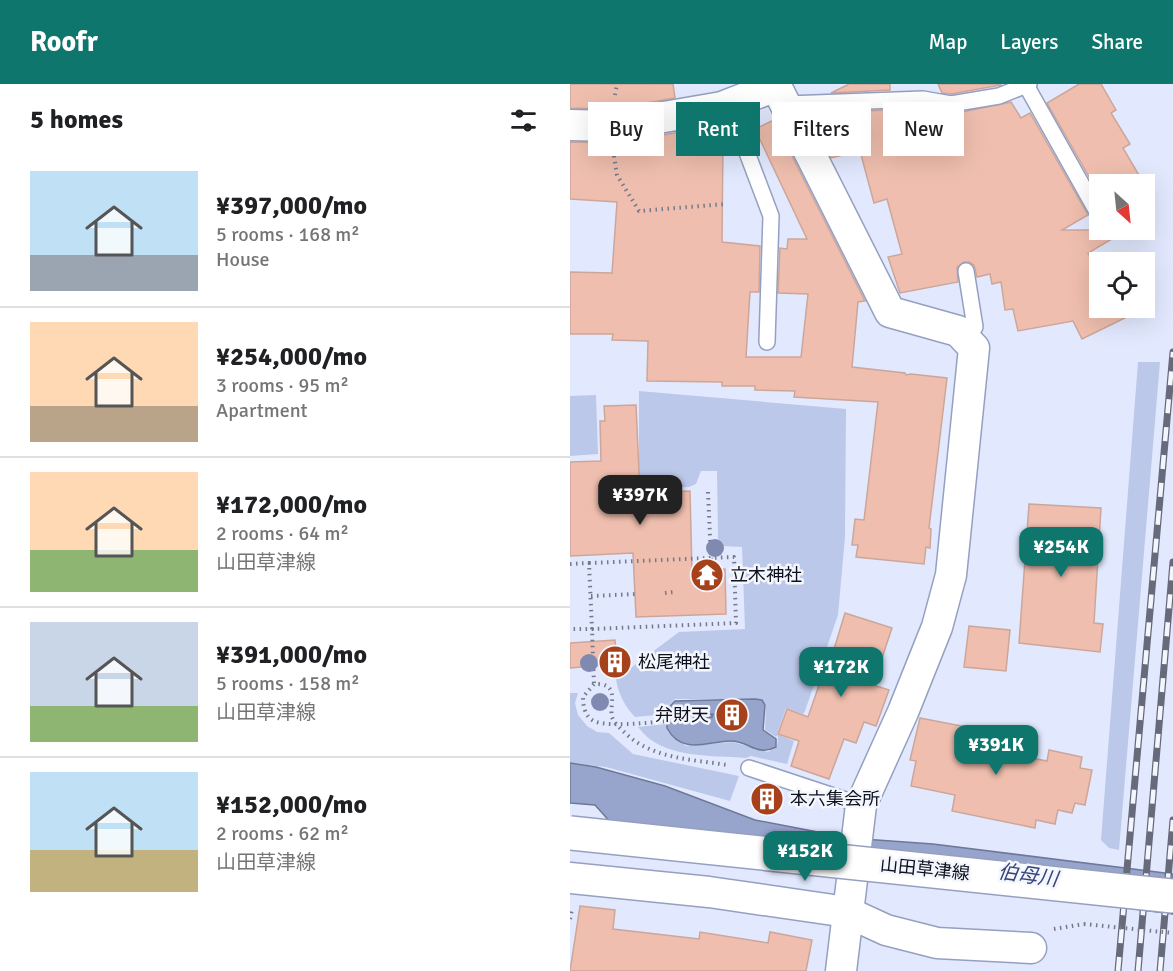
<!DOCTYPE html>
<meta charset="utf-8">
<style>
:root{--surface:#fff;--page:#f6f6f6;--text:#202124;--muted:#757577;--line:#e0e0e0;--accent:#0f766e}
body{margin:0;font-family:Signika,"Noto Sans JP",sans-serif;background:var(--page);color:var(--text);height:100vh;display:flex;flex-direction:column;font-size:22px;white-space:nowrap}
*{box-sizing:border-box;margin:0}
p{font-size:20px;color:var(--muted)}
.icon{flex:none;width:33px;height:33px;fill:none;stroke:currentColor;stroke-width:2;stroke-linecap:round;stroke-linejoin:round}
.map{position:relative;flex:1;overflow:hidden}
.drawer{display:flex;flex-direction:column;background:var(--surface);width:570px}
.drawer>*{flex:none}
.top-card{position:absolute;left:18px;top:18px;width:495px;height:54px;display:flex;gap:12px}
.needle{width:39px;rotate:153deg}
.fabs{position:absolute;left:519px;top:90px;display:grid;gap:12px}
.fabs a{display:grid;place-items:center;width:66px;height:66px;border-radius:0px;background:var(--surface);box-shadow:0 6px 24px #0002;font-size:30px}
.price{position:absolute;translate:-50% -51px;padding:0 14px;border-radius:12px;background:var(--accent);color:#fff;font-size:20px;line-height:39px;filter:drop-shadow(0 2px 3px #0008)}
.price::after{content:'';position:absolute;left:50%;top:36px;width:18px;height:14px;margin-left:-9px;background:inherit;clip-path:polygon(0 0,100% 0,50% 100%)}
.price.selected{background:#222;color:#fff}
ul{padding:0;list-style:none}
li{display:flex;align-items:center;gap:18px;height:150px;padding:0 30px}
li+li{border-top:2px solid var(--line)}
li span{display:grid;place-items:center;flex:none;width:168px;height:120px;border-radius:0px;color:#555}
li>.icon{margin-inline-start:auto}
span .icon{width:72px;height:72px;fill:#fffc;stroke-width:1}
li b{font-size:26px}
h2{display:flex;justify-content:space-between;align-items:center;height:72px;padding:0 30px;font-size:26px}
.pill{padding:0 21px;border-radius:0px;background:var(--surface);box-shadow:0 6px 24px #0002;font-size:21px;line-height:54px}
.pill.selected{background:var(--accent);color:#fff}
header{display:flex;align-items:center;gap:36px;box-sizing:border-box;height:84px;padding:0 30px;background:var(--accent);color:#fff}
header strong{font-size:28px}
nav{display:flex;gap:33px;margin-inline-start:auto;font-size:21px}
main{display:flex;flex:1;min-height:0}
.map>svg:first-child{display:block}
</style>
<header>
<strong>Roofr</strong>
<nav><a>Map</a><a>Layers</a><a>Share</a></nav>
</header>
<main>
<section class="drawer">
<h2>5 homes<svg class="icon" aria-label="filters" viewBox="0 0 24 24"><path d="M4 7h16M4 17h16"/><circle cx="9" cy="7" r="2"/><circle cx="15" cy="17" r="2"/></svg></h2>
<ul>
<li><span style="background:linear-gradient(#bfe0f5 70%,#9aa5b1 0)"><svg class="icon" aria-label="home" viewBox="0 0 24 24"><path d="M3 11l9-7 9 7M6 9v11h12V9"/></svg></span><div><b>¥397,000/mo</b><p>5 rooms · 168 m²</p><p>House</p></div></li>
<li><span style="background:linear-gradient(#ffd9b3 70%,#b9a48a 0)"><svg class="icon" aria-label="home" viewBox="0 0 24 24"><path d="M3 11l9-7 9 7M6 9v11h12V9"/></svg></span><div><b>¥254,000/mo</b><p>3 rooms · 95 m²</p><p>Apartment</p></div></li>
<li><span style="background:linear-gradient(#ffd9b3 65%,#8fb573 0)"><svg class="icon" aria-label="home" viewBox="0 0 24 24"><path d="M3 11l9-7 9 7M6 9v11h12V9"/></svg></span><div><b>¥172,000/mo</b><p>2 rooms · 64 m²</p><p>山田草津線</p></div></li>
<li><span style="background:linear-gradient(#c9d6e8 70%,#8fb573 0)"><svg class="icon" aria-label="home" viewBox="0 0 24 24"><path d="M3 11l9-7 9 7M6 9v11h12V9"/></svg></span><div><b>¥391,000/mo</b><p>5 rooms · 158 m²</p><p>山田草津線</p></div></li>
<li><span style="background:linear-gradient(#bfe0f5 65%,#c2b280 0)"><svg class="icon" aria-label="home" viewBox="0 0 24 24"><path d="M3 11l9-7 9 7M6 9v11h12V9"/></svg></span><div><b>¥152,000/mo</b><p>2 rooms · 62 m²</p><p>山田草津線</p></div></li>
</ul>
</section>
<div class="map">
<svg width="603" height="887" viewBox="0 0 603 887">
<rect width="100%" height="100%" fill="#e2e9fe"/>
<g fill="#bcc8ea">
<polygon points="568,278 590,278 549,766 539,764 531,756"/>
<path d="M69,307L276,325L275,453L268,531L235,627L233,630L216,624L207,650L224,657L217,680L181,672L176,674C140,671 91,675 68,643L96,640L99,648L116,662L163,658L198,668L207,663L208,651L206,653L195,646L196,621L192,615H105L96,624L97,630L65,633C55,623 48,609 46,595L109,548L175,545L172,463L151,462L148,454L147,387H131L126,400L119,403L60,405L59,369L69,368Z"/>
<polygon points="26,311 28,370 0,372 0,312"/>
<polygon points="0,609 8,609 5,619 8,631 17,642 27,648 39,649 63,670 169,692 160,717 36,683 0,679"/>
</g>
<g fill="#97a4cc" stroke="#6e7898" stroke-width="1.5" fill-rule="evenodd">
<path d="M185,615L192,616L195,621L193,646L206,655V663C187,673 179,657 161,657C138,657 112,672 97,644V639L142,633L143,630L104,633L98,630V624L105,617ZM172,624V636H148L149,627Z"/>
<polygon points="0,679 26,683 95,702 185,736 279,754 363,760 603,790 603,830 60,760 25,721 0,719"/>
</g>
<g fill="#efbeae" stroke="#cda69a" stroke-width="1.5">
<polygon points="0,0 103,0 105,14 41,25 0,24"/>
<polygon points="279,0 320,0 320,6 261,9"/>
<polygon points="368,0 430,0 431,1 381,10 372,9"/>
<polygon points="509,0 531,0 546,26 541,29 560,60 553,64 573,98 530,100 530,112 477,19"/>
<polygon points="441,18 451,34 460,29 518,131 492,146 557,146 518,169 530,192 530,224 575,224 512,255 503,237 448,247 443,225 435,226 431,198 422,200 420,190 407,193 404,181 399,178 394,178 387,183 388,198 330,209 318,173 332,170 317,115 304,119 290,67 261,74 239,29 319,26 317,51 362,27 382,30"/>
<polygon points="204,36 295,217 288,218 282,283 335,289 336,291 341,290 377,294 359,444 361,445 360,464 356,463 354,480 286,473 288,461 282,461 285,435 294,436 308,318 224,313 225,307 185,306 185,302 152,302 152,298 77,297 78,257 42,256 43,250 0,250 0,188 42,189 47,118 0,115 0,58 45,59 110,48 111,58 153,57 152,158 190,162 189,208 180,208 176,273 231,273 238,210 208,209 210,164 217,165 218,155 237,155 185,45"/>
<polygon points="66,321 70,409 120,407 122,487 155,485 156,530 66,533 63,469 0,472 0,378 31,377 30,337 35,337 34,322"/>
<polygon points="459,420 531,424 524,539 533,540 530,568 449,559"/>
<polygon points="275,529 322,544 303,601 319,606 306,642 294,638 286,659 274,655 259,695 221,682 229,657 208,650 217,625 238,633 255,584 258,585"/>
<polygon points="399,542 440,546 436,587 394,583"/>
<polygon points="45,556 47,580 0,584 0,559"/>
<polygon points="350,634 423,648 419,666 477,677 479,666 512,673 510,684 522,686 515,721 505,719 502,729 488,726 485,740 466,736 465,744 382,727 385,711 341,702 346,677 340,676"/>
<polygon points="10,822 45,826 43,845 129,855 130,848 198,859 200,848 242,856 236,887 0,887"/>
</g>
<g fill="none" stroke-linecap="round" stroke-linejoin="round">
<defs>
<g id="service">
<polyline points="456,1 530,133"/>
<polyline points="217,20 353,15 381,20 429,12 459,0"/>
<polyline points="159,21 201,132 197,258"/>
<polyline points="396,255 405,243 396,187"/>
<polyline points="179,684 291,721"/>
</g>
<g id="minor">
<polyline points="205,0 320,228 388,247 404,264 381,491 367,543 333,628 291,721 271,887"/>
<polyline points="0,41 42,42 152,23 206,2"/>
<polyline points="0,794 139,808 277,828 316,846 367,859 461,864"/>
</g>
</defs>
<use href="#service" stroke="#95a0c1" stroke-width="18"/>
<use href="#minor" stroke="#95a0c1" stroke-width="33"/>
<g stroke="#757a8a" stroke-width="4" stroke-dasharray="1.5 4.5" stroke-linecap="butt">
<polyline points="45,11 47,0"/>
<polyline points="44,72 47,91 69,127 156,120"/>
<polyline points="138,408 141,475"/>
<polyline points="19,479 164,473 166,539 22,545 24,600"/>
<polyline points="0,480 19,479 22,545 0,545"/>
<polyline points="95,509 104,508"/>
<polyline points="21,512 66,510"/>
<path d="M154,631C130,633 41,646 24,637C15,633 13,622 13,613L24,600C51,599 39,619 42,633C44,639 50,644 54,648C82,675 120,675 157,681"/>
<polyline points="0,835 2,825"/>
<polyline points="484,845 514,840"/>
</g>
<use href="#service" stroke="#fff" stroke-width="15"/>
<use href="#minor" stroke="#fff" stroke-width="30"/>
<defs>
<g id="rail">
<polyline points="548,887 603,268"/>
<polyline points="568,887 603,478"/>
<polyline points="590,887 603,736"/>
</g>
</defs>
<use href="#rail" stroke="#666a7a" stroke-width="7"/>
<use href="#rail" stroke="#f4f6fd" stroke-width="4.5" stroke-dasharray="14" stroke-linecap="butt"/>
<defs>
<polyline id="secondary-bridge" points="0,749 603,812"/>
</defs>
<use href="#secondary-bridge" stroke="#95a0c1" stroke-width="36" stroke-linecap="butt"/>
<polyline stroke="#757a8a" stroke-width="4" stroke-dasharray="1.5 4.5" stroke-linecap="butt" points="514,840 603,849"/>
<use href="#secondary-bridge" stroke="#fff" stroke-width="33"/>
</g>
<g fill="#808ab0">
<circle cx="145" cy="464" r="9"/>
<circle cx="19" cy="579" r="9"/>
<circle cx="30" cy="618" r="9"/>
</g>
<defs>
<symbol id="temple-disc" viewBox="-11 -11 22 22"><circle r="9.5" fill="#a7411b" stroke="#f4f6fd"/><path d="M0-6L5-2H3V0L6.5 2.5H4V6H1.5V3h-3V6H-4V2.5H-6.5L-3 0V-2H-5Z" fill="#fff"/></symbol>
<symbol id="building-disc" viewBox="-11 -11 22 22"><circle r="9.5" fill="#a7411b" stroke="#f4f6fd"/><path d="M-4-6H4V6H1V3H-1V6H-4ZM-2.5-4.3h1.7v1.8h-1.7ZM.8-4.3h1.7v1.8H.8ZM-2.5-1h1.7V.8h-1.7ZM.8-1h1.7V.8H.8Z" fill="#fff"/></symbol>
</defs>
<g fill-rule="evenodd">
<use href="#temple-disc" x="118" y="472" width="38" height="38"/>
<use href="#building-disc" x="26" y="559" width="38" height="38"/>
<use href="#building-disc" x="143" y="612" width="38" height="38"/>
<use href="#building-disc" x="178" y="696" width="38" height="38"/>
</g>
<g text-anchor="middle" stroke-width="5" stroke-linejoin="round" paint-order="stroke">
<g font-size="18" fill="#0e111d" stroke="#f4f6fd" text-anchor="start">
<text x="160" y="497">立木神社</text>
<text x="68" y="584">松尾神社</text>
<text x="139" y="637" text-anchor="end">弁財天</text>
<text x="220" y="721">本六集会所</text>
</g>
<g font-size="18" fill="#0e111d" stroke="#f4f6fd">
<text transform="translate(355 785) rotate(6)" y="6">山田草津線</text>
</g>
<g font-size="20" font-style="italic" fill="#364479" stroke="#f4f6fd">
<text transform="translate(458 791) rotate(8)" y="7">伯母川</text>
</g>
</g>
</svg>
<div class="fabs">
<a><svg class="needle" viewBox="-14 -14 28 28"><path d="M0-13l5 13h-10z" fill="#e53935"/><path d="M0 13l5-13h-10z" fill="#757577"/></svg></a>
<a><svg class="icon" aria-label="locate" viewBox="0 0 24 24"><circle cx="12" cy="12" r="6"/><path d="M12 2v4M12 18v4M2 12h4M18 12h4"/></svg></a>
</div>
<b class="price selected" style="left:70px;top:442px">¥397K</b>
<b class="price" style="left:491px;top:494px">¥254K</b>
<b class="price" style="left:271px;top:614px">¥172K</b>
<b class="price" style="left:426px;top:692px">¥391K</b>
<b class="price" style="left:235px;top:798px">¥152K</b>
<div class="top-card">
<a class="pill">Buy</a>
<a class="pill selected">Rent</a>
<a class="pill">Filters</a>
<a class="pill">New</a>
</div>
</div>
</main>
